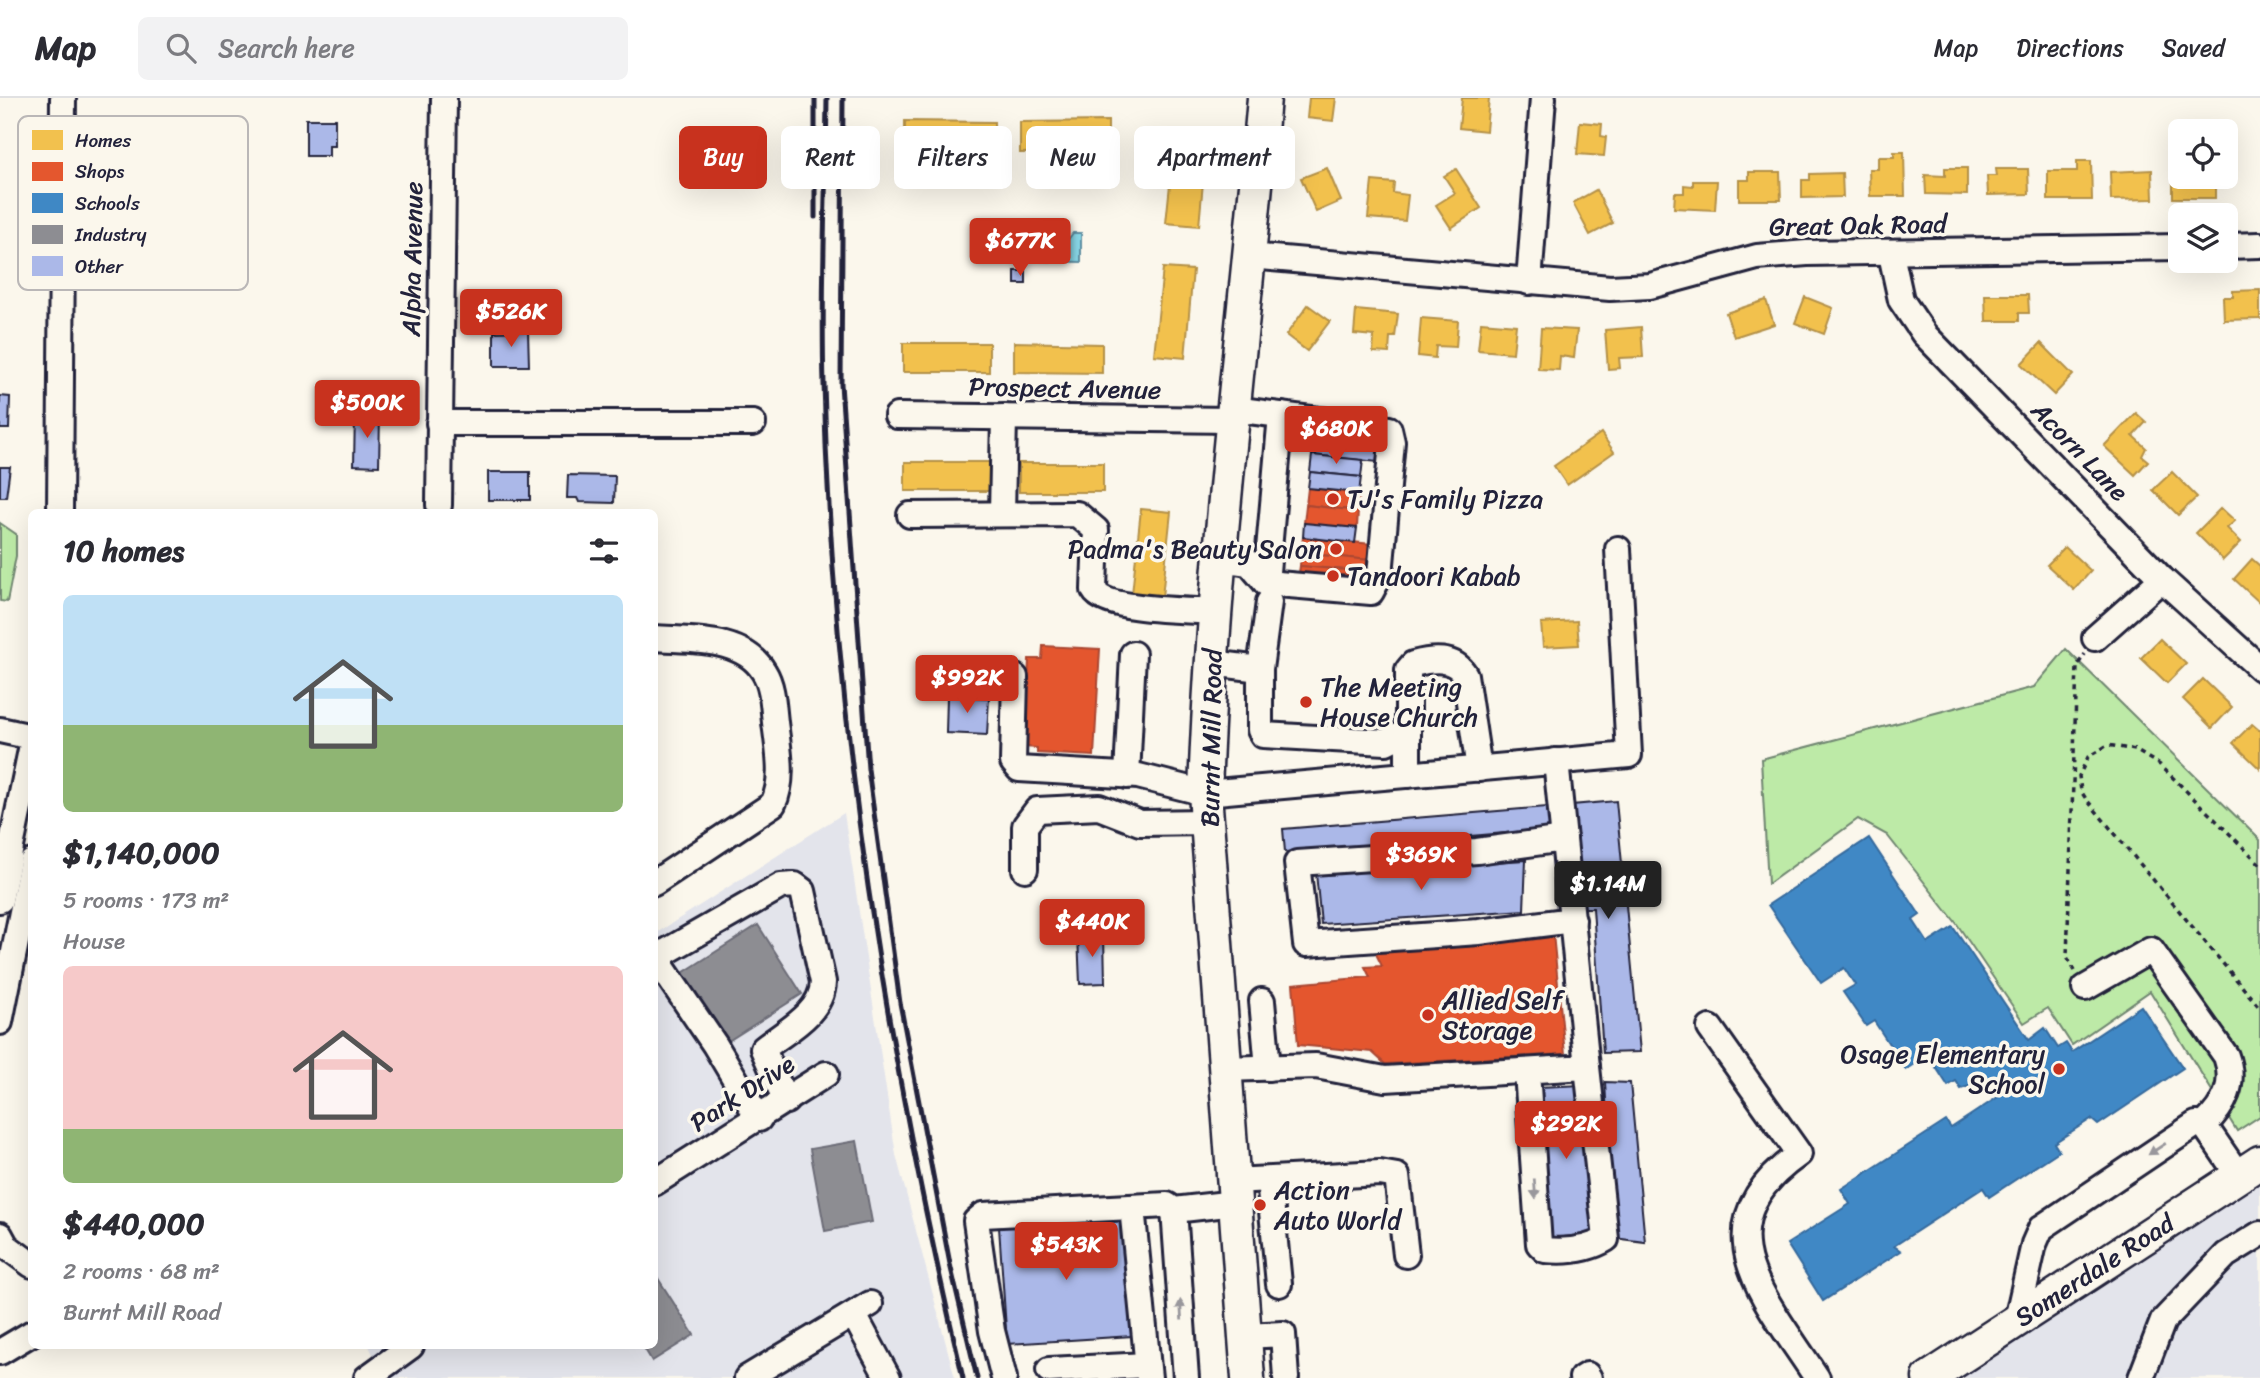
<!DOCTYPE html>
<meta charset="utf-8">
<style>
:root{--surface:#fff;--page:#f2f2f3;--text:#2b2b33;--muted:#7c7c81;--line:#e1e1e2;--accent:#c8321e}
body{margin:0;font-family:Sriracha,sans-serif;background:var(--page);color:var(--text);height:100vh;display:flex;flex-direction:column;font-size:26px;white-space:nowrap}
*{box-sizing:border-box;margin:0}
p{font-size:23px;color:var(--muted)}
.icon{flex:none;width:38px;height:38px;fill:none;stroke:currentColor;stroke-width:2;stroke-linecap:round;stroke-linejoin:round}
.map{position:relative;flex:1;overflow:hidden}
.side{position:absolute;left:28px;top:411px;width:630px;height:840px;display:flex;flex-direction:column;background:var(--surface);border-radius:10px;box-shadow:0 7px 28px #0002}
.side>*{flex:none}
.banner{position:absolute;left:679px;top:28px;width:665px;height:63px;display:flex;gap:14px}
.fabs{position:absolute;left:2168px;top:21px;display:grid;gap:14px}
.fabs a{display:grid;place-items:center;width:70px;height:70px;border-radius:10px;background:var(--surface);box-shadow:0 7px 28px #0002;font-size:35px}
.price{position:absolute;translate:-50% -60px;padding:0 16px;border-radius:7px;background:var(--accent);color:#fff;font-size:23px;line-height:46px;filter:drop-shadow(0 2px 4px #0008)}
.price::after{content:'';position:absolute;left:50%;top:42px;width:21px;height:16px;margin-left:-10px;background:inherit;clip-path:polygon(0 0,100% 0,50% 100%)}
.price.current{background:#222;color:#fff}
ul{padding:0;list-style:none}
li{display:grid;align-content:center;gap:14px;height:371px;padding:0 35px}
li span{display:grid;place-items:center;height:217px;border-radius:10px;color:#555}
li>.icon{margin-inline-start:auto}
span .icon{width:126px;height:126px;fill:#fffc;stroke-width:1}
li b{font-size:30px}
h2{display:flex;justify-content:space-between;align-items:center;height:84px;padding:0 35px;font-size:30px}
.pill{padding:0 24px;border-radius:10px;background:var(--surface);box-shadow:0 7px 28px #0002;font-size:24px;line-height:63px}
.pill.current{background:var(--accent);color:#fff}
header{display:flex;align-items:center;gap:42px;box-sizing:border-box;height:98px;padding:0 35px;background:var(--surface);border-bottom:2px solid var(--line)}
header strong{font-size:33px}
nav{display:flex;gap:38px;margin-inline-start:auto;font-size:24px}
.search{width:490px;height:63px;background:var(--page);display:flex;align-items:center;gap:18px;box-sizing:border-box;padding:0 24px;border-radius:10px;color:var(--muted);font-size:26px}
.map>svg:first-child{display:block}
</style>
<header>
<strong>Map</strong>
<div class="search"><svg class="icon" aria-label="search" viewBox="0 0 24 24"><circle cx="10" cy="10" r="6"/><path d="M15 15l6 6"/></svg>Search here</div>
<nav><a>Map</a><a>Directions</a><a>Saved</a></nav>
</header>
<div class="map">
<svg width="2260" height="1280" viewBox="0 0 2260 1280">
<rect width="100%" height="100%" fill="#fbf7ec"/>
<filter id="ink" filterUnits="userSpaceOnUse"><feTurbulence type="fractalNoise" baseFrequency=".0143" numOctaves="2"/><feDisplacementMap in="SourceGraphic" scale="14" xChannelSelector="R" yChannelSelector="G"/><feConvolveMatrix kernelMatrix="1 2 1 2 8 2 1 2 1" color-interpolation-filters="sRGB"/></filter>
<g filter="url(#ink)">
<g fill="#e3e4eb">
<polygon points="844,715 896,1057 955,1280 354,1280 377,1265 369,1248 654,1248 655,836"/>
<polygon points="2260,1064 2260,1280 1929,1280"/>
</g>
<g fill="#bdeaa7" stroke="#708671" stroke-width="2">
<polygon points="0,425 16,436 16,458 7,504 0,503"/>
<polygon points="2066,551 2260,742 2260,1018 2237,1033 2150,893 2072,947 2048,910 2024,925 1957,826 1887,737 1858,721 1768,786 1761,661 2034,589"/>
</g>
<polygon fill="#88d6e6" stroke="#5f8ea2" stroke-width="2" points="1073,135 1081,135 1081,164 1039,163 1039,144 1066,144"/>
<g fill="#f2c14e" stroke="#b49148" stroke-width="2">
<polygon points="1309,0 1336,0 1333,23 1307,20"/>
<polygon points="1462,0 1489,0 1486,33 1459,30"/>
<polygon points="905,23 994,24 994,55 905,54"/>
<polygon points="1108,23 1108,54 1020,55 1020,24"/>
<polygon points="1580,24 1602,26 1601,38 1606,39 1604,58 1577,56"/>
<polygon points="1175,38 1207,41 1199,128 1166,125"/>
<polygon points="1894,54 1904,54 1905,98 1870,98 1869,71 1878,71 1878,59 1894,59"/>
<polygon points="2077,63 2091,63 2092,102 2048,102 2048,73 2077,73"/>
<polygon points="1327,70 1341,103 1316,114 1301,80"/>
<polygon points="1945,70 1967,70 1967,97 1926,96 1925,77 1945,78"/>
<polygon points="1456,71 1481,110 1451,130 1436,107 1455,95 1444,78"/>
<polygon points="1996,71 2028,71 2029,96 1988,97 1987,78 1997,78"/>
<polygon points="2152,72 2153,101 2111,102 2110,74"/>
<polygon points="1749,74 1780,74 1781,102 1739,102 1739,82 1749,82"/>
<polygon points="1842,75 1843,99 1802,100 1802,82 1810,82 1810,76"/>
<polygon points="2182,79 2215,79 2215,100 2173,100 2173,82 2182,82"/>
<polygon points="1372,83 1394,85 1393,95 1408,97 1405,123 1368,120"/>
<polygon points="1693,83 1717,83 1715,112 1674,110 1675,95 1684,95 1684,87 1693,88"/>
<polygon points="1596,92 1613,125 1590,137 1573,105"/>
<polygon points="1163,170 1193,172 1185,260 1154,257"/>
<polygon points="2260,192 2260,221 2224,222 2223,199 2233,199 2233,193"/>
<polygon points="1985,197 2028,197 2029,215 2019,215 2019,223 1986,223"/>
<polygon points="1805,199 1833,210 1824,236 1795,225"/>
<polygon points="1766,202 1774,226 1734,239 1726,215"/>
<polygon points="1308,207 1330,223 1307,253 1286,237"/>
<polygon points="1356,212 1398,216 1395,239 1390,239 1389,255 1373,254 1374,238 1354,236"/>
<polygon points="1421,220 1458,223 1456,249 1436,248 1435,260 1418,258"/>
<polygon points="1481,224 1516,227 1513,255 1478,252"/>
<polygon points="1641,229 1643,259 1619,260 1620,270 1608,271 1605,232"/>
<polygon points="1541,230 1577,232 1574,260 1560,258 1559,272 1538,271"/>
<polygon points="1014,244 1102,246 1102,275 1014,274"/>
<rect x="903" y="245" width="86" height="29"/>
<polygon points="2041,245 2073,277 2054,297 2021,266"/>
<polygon points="2136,315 2146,324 2133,338 2146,350 2142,358 2148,363 2135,377 2104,348"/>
<polygon points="1601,335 1614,354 1567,387 1554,368"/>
<rect x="905" y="364" width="85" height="29"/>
<rect x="1019" y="365" width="84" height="29"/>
<polygon points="2172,374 2197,399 2178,417 2153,392"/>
<polygon points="2221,410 2235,423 2227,430 2241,444 2223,462 2196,435"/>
<polygon points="1141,411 1171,414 1162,499 1132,496"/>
<polygon points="2065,449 2091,473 2074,492 2047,467"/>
<polygon points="2252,461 2260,468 2260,505 2234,481"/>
<polygon points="1577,523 1579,547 1543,549 1541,525"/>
<polygon points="2160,541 2186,566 2167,585 2141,560"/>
<polygon points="2203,581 2232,609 2212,630 2183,601"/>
<polygon points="2252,626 2260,633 2260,671 2233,645"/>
</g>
<g fill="#e4572e" stroke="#aa4732" stroke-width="2">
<polygon points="1308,390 1359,395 1358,413 1306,407"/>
<polygon points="1306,407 1358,413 1357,430 1304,425"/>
<polygon points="1303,439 1371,446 1369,462 1301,455"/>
<polygon points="1301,455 1369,462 1368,474 1300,468"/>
<polygon points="1300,468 1368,474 1366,488 1298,481"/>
<polygon points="1043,548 1100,551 1094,658 1037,655 1037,650 1025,649 1029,561 1042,561"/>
<polygon points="1553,836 1565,956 1385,966 1372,954 1298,947 1293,886 1370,879 1365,869 1382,868 1373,850"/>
</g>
<polygon fill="#3f88c5" stroke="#36699c" stroke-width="2" points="1869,740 1920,817 1913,822 1928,845 1953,829 2029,942 2045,930 2058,950 2066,945 2072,954 2141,908 2183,970 2098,1027 2091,1021 2054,1045 2059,1053 1989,1099 1983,1090 1894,1148 1901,1153 1823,1203 1787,1146 1850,1106 1841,1091 1946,1023 1951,1030 1998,999 1989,986 1984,990 1980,984 1961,991 1956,983 1948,988 1928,957 1906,972 1874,923 1866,928 1843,894 1855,887 1844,870 1821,885 1768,807"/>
<g fill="#8d8d92" stroke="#6d6d78" stroke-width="2">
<polygon points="758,827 802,896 725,945 681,876"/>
<polygon points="857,1043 872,1124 825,1133 810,1051"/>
<polygon points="654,1174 694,1237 652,1263 643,1248 654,1248"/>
</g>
<g fill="#abb8e8" stroke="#22223b" stroke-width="2">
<polygon points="306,21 335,21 335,48 329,48 329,58 306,58"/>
<polygon points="981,122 1004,122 1005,159 981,159"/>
<polygon points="1016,148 1026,148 1026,160 1016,159"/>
<rect x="1015" y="173" width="11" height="13"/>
<polygon points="528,233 529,268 494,268 494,234"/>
<polygon points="0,298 10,299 9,331 0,331"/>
<polygon points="355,315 380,316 379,368 354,367"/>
<polygon points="1314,332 1381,339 1378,364 1312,357"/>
<polygon points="1312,357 1363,362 1361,379 1310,374"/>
<polygon points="0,369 10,369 6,399 0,399"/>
<rect x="488" y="374" width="42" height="28"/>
<polygon points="1310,374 1361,379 1359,395 1308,390"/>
<polygon points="568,377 615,378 614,405 579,404 577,400 567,400"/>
<polygon points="1304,425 1357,430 1355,445 1303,439"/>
<polygon points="947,598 989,600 987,637 946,635"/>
<polygon points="1616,703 1640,954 1603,955 1593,810 1582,810 1572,707"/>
<polygon points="1547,709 1551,731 1285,754 1283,731"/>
<polygon points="1526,762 1524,812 1321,826 1316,775"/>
<polygon points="1104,836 1105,885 1080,886 1078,837"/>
<polygon points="1605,984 1630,985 1645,1144 1614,1140"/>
<polygon points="1583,987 1592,1135 1550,1141 1539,989"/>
<polygon points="1124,1121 1132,1238 1007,1246 999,1129"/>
</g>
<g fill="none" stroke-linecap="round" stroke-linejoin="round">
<defs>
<g id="minor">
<polyline points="2226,148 2260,147"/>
<polyline points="1891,156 1901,202 1924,236 2162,481 2260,570"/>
<polyline points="1249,158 1610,190 1650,188 1757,159 1807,155 2180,149"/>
<polyline points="1529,184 1543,0"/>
<polyline points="897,318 1232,322"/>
<polyline points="439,325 753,325"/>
<polyline points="439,407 444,0"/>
<polyline points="60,415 63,0"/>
<polyline points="1002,415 1004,319"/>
<path d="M910,417L1077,416L1096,432L1094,492C1105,513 1191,512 1216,514"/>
<polyline points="1220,461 1249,465 1266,485 1371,494 1380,477 1392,344 1389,331 1233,311"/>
<polyline points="1266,485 1281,317"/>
<path d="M654,540C689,543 743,538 764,574C774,590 773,613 776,632C779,656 784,683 773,706L654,785"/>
<polyline points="2095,540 2162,481"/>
<polyline points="1212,565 1260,571 1260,632 1263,637 1386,644 1408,633"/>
<polyline points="1260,571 1269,504"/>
<polyline points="1015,579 1013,664 1019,671 1138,678 1205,695 1629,657 1618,451"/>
<polyline points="0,632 32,639"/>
<path d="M1408,677V572L1413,566C1432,561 1454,558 1465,577L1479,671"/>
<polyline points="1127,678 1133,556"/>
<polyline points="1564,741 1477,753 1297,765 1306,846 1479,834 1573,822"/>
<polyline points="1025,771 1025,728 1037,712 1099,709 1140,725 1207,724"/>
<polyline points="0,802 32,647"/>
<path d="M2085,890L2151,852L2226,958C2236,986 2225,1007 2204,1027"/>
<polyline points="1262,903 1268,970"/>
<polyline points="0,924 32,764"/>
<path d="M1710,930L1799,1056C1695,1129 1766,1201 1817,1280"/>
<polyline points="1225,971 1316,968 1385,981 1587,969 1556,663"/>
<path d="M1527,974L1539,1146L1545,1152C1566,1154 1588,1152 1606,1141L1587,969"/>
<path d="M759,1021L715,947L662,869V856L781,788L795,787L803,793L823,884C822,916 785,933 763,951L786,1003"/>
<polyline points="1269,1082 1279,1186"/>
<polyline points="1233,1083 1380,1075 1397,1078 1406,1157"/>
<polyline points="654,1085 826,976"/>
<polyline points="1132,1109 1149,1280"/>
<polyline points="1174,1112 1186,1280"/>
<polyline points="0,1137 6,1148 32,1167"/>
<polyline points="854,1217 888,1280"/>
<polyline points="2017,1222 2034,1146 2041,1130 2196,1026 2204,1027 2239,1078"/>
<polyline points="1244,1238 1283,1236 1286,1280"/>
<polyline points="0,1254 32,1235"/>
<polyline points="1049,1272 1147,1267"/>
<polyline points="367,1280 411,1248"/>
<polyline points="747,1280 870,1206"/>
<polyline points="1004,1280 992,1233 976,1123 983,1117 1167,1107 1174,1112 1235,1105"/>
<polyline points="1582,1280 1587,1277 1589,1280"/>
<polyline points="2141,1280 2163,1223 2226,1157 2260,1136"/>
</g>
<g id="major">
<path d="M1248,1280L1205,695C1213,463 1244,232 1264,0"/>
<polyline points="1929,1280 2260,1064"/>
</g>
</defs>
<use href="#minor" stroke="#22223b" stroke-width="30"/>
<use href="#major" stroke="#22223b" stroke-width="37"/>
<g stroke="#22223b" stroke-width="3.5" stroke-dasharray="5 5" stroke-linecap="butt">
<polyline points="2260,766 2160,667 2135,652 2108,647 2088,659 2079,678 2081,693 2086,701 2260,910"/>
<polyline points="2075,873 2067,859 2077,568 2085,556"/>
</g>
<use href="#minor" stroke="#fbf7ec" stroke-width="24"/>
<use href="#major" stroke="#fbf7ec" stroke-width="32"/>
<g stroke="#22223b" stroke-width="5">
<polyline points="815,0 815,119"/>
<path d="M827,0C826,95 821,191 824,286C832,620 886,955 963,1280"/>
<polyline points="843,0 841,286 868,671 900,905 950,1166 977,1280"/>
</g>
</g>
<defs><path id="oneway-solid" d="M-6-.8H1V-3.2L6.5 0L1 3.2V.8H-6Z" transform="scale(1.75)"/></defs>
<g fill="#99979c">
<use href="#oneway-solid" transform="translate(2157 1051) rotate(147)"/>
<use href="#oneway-solid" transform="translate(1535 1091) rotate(86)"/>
<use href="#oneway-solid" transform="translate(1181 1212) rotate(-94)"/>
</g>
</g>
<g fill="#c8321e" stroke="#fbf7ec" stroke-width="2.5">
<circle cx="1333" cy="401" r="7"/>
<circle cx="1336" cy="451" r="7"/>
<circle cx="1333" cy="478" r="7"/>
<circle cx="1306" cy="604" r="7"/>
<circle cx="1428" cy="917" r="7"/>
<circle cx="2059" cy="971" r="7"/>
<circle cx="1260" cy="1107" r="7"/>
</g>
<g text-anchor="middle" stroke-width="7" stroke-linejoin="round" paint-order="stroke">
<g font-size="26" fill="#22223b" stroke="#fbf7ec">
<text transform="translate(1858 127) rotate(-1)" y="9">Great Oak Road</text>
<text transform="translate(412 161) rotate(-89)" y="9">Alpha Avenue</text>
<text transform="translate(1065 290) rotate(1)" y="9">Prospect Avenue</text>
<text transform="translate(2080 353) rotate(46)" y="9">Acorn Lane</text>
<text transform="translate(1211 640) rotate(-89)" y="9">Burnt Mill Road</text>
<text transform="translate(742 995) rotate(-33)" y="9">Park Drive</text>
<text transform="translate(2094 1172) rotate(-33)" y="9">Somerdale Road</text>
</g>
<g font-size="26" fill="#22223b" stroke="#fbf7ec" text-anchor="start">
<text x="1347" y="410">TJ's Family Pizza</text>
<text x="1322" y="460" text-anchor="end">Padma's Beauty Salon</text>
<text x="1347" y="487">Tandoori Kabab</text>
<text x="1320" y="598">The Meeting<tspan x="1320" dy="30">House Church</tspan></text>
<text x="1442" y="911">Allied Self<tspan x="1442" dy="30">Storage</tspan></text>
<text x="2045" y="965" text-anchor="end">Osage Elementary<tspan x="2045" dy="30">School</tspan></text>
<text x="1274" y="1101">Action<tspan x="1274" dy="30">Auto World</tspan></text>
</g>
</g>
<rect x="18" y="18" width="230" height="174" rx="10" fill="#fbf7ec" stroke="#bab7b7" stroke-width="2"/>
<rect x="32" y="32" width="31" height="20" fill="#f2c14e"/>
<rect x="32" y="64" width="31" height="19" fill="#e4572e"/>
<rect x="32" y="95" width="31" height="20" fill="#3f88c5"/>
<rect x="32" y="127" width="31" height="19" fill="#8d8d92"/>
<rect x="32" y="158" width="31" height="20" fill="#abb8e8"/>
<g font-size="19" fill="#22223b">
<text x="75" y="49">Homes</text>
<text x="75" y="80">Shops</text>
<text x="75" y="112">Schools</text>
<text x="75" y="143">Industry</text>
<text x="75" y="175">Other</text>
</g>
</svg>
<div class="fabs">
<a><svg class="icon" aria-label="locate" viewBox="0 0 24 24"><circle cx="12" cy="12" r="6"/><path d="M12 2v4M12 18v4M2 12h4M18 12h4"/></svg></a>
<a><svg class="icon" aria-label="layers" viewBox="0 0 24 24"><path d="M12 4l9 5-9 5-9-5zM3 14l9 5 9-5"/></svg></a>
</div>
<b class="price" style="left:1020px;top:180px">$677K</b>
<b class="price" style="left:511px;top:251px">$526K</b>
<b class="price" style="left:367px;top:342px">$500K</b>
<b class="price" style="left:1336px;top:368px">$680K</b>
<b class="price" style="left:967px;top:617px">$992K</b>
<b class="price" style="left:1421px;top:794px">$369K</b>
<b class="price current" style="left:1608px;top:823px">$1.14M</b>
<b class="price" style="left:1092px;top:861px">$440K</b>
<b class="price" style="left:1566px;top:1063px">$292K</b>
<b class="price" style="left:1066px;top:1184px">$543K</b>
<div class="banner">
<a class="pill current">Buy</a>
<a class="pill">Rent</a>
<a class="pill">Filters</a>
<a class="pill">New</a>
<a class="pill">Apartment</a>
</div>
<section class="side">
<h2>10 homes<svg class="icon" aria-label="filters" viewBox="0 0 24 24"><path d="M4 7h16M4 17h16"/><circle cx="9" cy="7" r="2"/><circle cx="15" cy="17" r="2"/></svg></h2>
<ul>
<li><span style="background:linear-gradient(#bfe0f5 60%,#8fb573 0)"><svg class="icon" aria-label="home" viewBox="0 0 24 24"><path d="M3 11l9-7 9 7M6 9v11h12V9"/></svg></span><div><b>$1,140,000</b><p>5 rooms · 173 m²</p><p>House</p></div></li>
<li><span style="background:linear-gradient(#f6c9c9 75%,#8fb573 0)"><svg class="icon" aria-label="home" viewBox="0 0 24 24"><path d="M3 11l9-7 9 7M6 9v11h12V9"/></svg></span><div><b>$440,000</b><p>2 rooms · 68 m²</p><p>Burnt Mill Road</p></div></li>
</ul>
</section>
</div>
